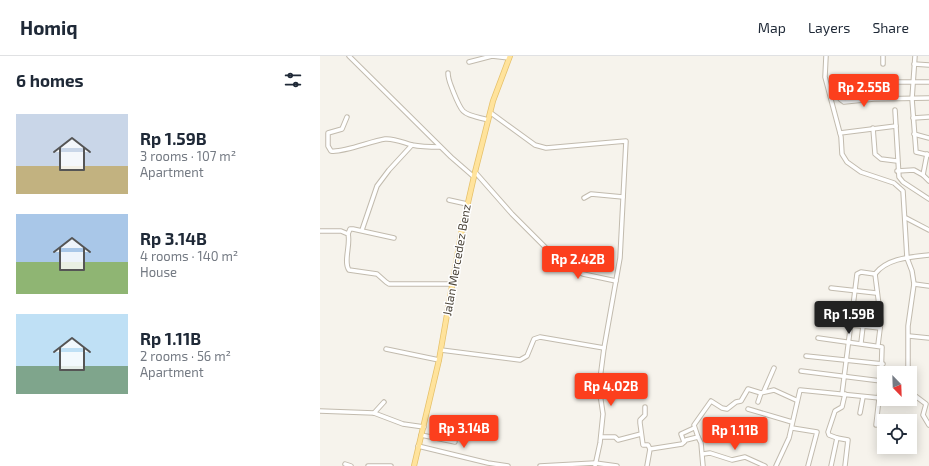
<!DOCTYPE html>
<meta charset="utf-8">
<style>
:root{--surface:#fff;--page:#f2f2f3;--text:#1f2937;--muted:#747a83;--line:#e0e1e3;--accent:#fc3f1d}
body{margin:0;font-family:"Exo 2",sans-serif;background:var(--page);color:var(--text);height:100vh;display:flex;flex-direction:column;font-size:15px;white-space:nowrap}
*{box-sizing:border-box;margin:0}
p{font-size:13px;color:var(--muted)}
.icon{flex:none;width:22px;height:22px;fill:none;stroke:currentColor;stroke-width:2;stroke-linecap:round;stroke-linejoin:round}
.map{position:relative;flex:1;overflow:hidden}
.sheet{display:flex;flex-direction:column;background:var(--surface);width:320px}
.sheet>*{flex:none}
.needle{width:26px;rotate:157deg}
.controls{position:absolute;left:557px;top:310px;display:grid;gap:8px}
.controls a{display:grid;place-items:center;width:40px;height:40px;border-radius:0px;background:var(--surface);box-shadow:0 2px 10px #0003;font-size:20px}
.price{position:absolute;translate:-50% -34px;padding:0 9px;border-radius:4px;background:var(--accent);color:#fff;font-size:13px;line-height:26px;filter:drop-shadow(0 1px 2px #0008)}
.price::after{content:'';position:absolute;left:50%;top:24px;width:12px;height:9px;margin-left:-6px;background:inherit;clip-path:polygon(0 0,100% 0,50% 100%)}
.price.selected{background:#222;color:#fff}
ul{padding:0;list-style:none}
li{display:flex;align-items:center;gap:12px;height:100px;padding:0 16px}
li span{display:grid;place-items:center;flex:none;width:112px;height:80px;border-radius:0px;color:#555}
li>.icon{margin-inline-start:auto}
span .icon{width:48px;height:48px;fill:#fffc;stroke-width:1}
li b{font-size:17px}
h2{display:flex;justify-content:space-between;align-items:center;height:48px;padding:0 16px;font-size:17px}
header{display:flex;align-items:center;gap:24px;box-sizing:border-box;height:56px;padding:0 20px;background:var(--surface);border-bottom:1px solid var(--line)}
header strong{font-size:19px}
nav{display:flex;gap:22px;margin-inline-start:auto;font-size:14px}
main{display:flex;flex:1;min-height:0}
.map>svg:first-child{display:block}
</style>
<header>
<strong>Homiq</strong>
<nav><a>Map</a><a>Layers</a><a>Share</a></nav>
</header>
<main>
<section class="sheet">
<h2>6 homes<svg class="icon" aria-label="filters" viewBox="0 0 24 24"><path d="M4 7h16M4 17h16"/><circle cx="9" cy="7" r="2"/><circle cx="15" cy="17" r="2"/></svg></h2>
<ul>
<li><span style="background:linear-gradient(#c9d6e8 65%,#c2b280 0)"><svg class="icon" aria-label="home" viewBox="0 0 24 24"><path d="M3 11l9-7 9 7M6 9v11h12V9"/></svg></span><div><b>Rp 1.59B</b><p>3 rooms · 107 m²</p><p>Apartment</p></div></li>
<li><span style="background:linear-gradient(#a9c7e8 60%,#8fb573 0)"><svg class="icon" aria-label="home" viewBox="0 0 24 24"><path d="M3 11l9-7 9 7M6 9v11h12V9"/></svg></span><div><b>Rp 3.14B</b><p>4 rooms · 140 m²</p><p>House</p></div></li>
<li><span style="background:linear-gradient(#bfe0f5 65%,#7fa58c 0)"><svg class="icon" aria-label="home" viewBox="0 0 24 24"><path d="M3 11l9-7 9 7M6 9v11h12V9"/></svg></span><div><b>Rp 1.11B</b><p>2 rooms · 56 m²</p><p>Apartment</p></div></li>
</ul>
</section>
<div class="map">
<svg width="609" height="410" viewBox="0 0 609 410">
<rect width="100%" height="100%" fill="#f6f3ec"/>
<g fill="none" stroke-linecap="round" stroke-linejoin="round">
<defs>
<g id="minor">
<polyline points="29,0 131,101 154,121"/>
<polyline points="506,0 505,21 521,81 522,98 527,106 541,116 574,127 583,135 587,202 592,215 594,228 588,270 588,317"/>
<polyline points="595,0 592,43 596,96 609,99"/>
<polyline points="149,6 172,0 189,2"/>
<polyline points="563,8 563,0"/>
<polyline points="594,8 609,9"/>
<path d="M128,17C128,24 131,29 133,35C143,60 142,57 168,64"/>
<polyline points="609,26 562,26 520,29 519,32 520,43 524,46 554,43 609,42"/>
<polyline points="575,54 579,121 583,126 609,143"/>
<polyline points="171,57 215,89 226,92 306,85 300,202 284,292 279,331 283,358 280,387 275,410"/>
<path d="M27,61L22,73L8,77V90L11,95C23,97 51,85 65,83C74,82 84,87 92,89C102,91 111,91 120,91"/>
<polyline points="593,62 609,61"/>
<polyline points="553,72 555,98 561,103 577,105"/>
<polyline points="520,77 576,70"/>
<polyline points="594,78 609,82"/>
<polyline points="607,98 603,119 609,125"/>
<polyline points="577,115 594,114 603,119"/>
<polyline points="155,116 192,158 232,198 248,211 263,218 296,225"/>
<polyline points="264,142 271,138 303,141"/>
<polyline points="129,144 147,148"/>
<polyline points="586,162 609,174"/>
<polyline points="42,174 57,130 69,114 92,89"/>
<path d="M0,175H21L28,178C31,188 23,206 29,214L57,218L66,226L69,228H132"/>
<polyline points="28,178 30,173 33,173 74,182"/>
<polyline points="555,218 561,265 558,289"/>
<polyline points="594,228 609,230"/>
<polyline points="511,232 556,237"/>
<polyline points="513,249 558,255"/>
<polyline points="513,267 560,272"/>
<polyline points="589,280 609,282"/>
<polyline points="498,282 562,291 561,325 556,369"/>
<polyline points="541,287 543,270"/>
<polyline points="66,293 119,304"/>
<polyline points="121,294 200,304 207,300 214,283 220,281 284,292"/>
<polyline points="486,300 563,308"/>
<polyline points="481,315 561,325"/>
<polyline points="444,335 454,312"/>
<polyline points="590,336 606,348 603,359 609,369"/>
<path d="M522,338L537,218L541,216L555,218C567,202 591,201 609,199"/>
<polyline points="438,346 441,337 454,334 476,344"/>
<polyline points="325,351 325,359 320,364 320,367 323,389 328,389 330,393"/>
<polyline points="428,353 472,366"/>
<polyline points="0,355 54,357 83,368 104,371"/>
<polyline points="54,357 64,346"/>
<polyline points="540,357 543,341"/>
<polyline points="472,372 497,376 488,410"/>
<polyline points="101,379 135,386"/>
<polyline points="281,381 295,381 298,384 321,378"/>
<polyline points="378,381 381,387 383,410"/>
<polyline points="517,382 528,384 525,410"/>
<polyline points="364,386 361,378 374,372"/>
<polyline points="98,390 168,407 188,410"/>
<polyline points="383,398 390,397 412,404 425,401 445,410"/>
<polyline points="25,408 31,410"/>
<polyline points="48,410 71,410"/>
<polyline points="220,410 275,407 297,410"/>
<polyline points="327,410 330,393 362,388 366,384 378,381 374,369 391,345 402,352 407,353 416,346 421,345 428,333 441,337"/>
<polyline points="456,410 469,382 480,334 560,342"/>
<polyline points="511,410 517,382 509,379 508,376 515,355 522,351 525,338"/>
</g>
<polyline id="major" points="94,410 119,304 142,173 155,116 173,45 190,0"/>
</defs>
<use href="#minor" stroke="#c2bbae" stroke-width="5.5"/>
<use href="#major" stroke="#e6c16a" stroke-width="6"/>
<use href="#minor" stroke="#fff" stroke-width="3.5"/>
<use href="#major" stroke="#ffe39c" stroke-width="4.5"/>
</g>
<g text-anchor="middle" stroke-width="3" stroke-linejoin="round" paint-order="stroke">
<g font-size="12" fill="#4b4439" stroke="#fff">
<text transform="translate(137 204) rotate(-80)" y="4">Jalan Mercedez Benz</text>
</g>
</g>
</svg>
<div class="controls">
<a><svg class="needle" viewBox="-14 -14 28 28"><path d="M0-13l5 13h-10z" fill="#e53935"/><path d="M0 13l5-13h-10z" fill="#747a83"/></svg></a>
<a><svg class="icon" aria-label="locate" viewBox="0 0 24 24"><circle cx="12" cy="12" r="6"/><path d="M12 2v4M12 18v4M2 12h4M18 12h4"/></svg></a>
</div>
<b class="price" style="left:544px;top:52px">Rp 2.55B</b>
<b class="price" style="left:258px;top:224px">Rp 2.42B</b>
<b class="price selected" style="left:529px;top:279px">Rp 1.59B</b>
<b class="price" style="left:291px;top:351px">Rp 4.02B</b>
<b class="price" style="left:144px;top:393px">Rp 3.14B</b>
<b class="price" style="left:415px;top:395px">Rp 1.11B</b>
</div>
</main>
